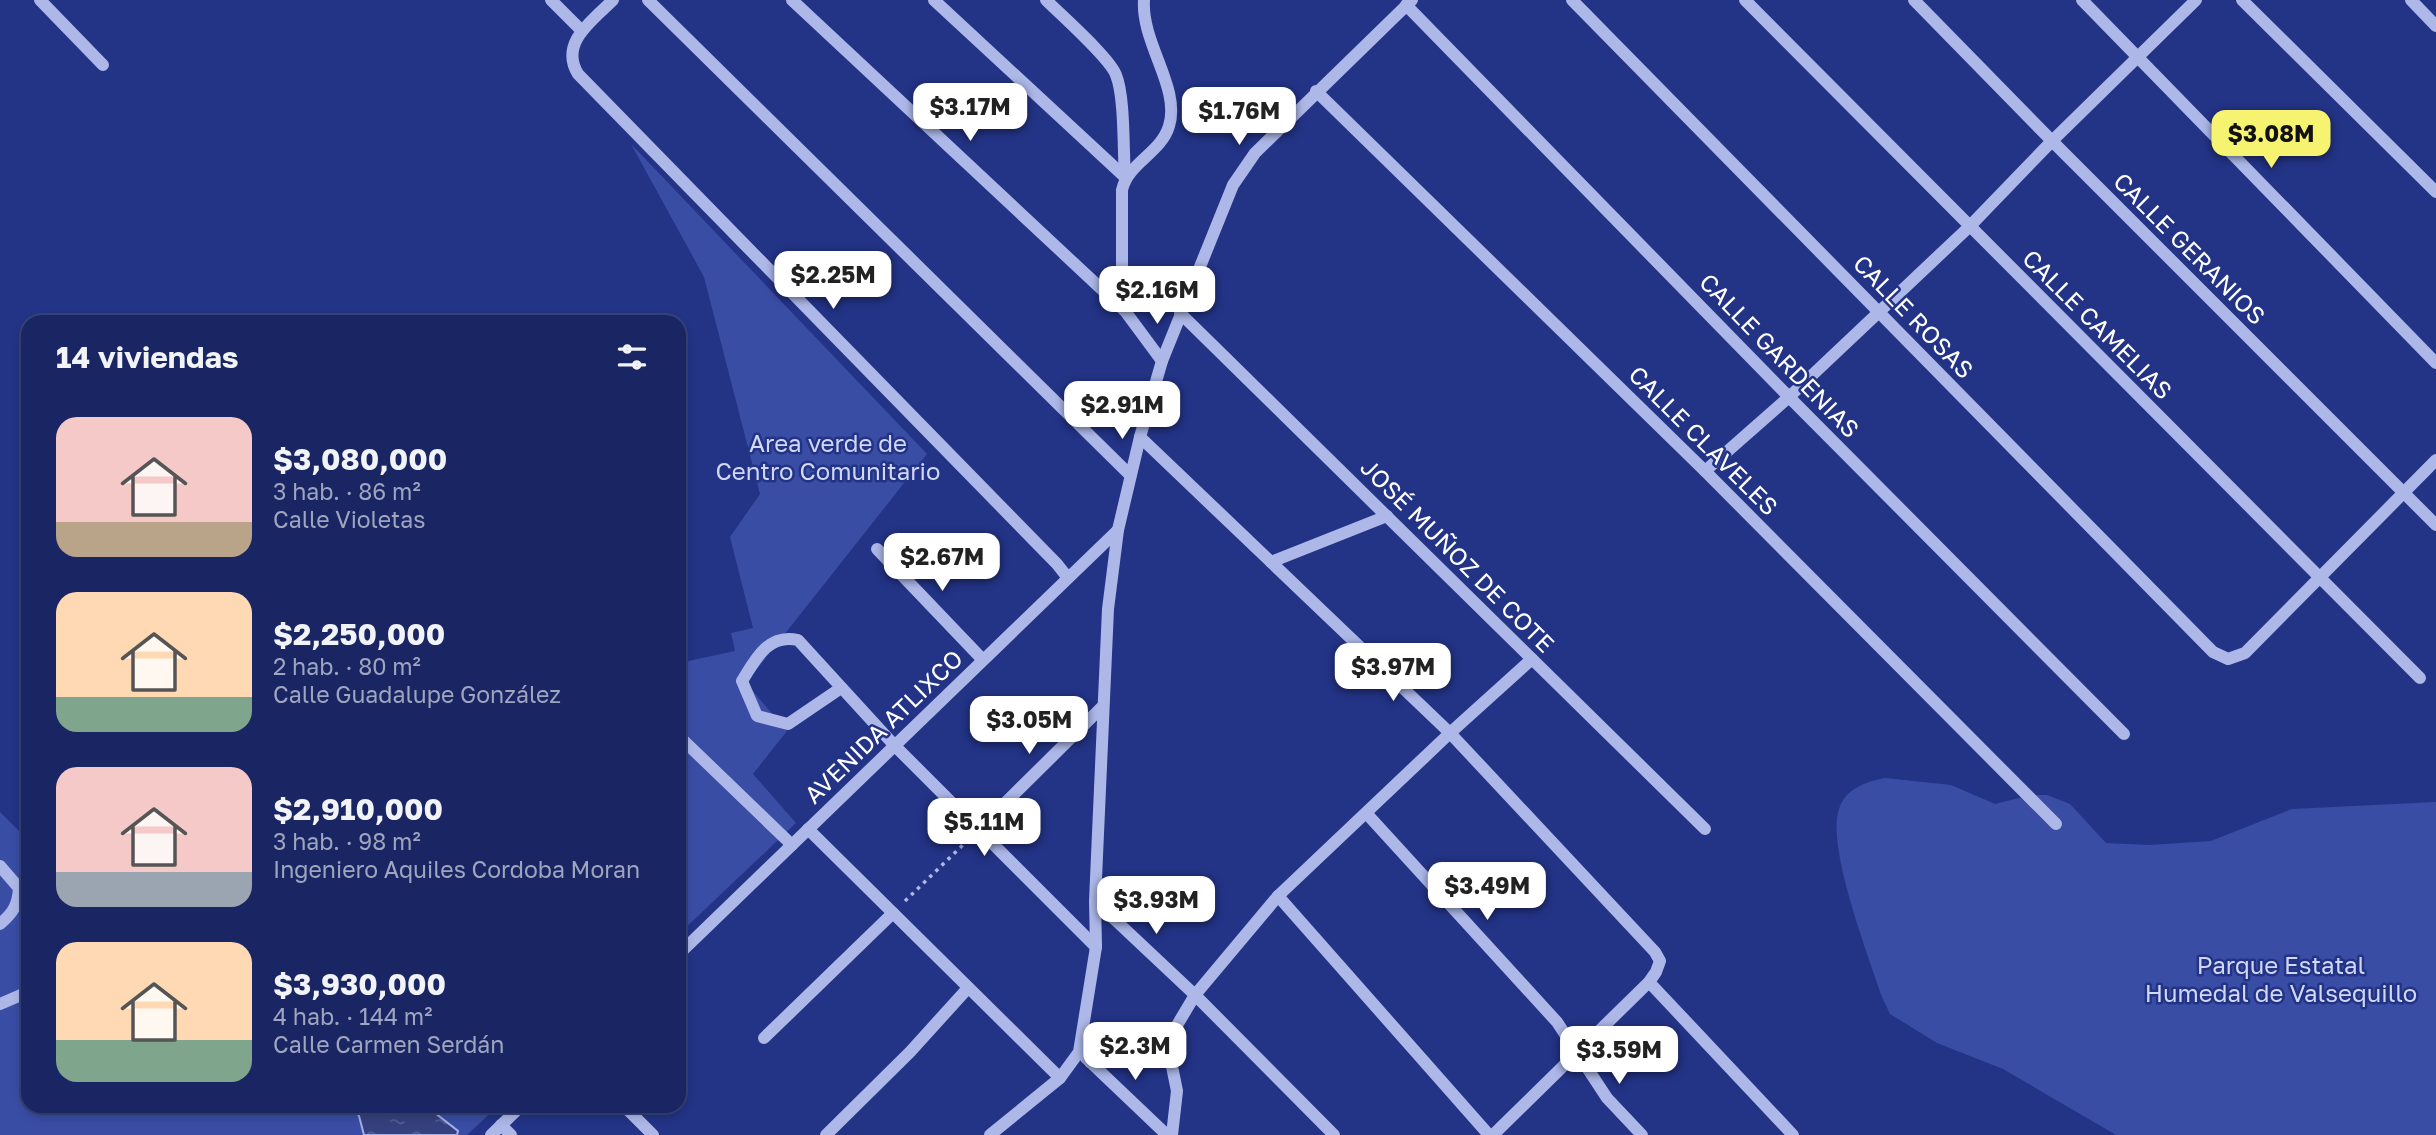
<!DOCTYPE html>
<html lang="es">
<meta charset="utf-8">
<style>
:root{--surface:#1a2664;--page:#232e6a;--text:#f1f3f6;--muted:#9fa5bf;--line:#384378;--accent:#f5f36f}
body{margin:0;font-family:"Golos Text",sans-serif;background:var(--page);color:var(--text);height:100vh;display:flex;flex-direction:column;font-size:26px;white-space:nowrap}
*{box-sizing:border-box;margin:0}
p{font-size:23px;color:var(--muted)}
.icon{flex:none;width:38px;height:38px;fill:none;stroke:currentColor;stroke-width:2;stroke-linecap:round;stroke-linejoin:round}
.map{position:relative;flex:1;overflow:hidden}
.panel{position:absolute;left:21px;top:315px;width:665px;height:798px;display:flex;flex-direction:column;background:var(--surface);border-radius:21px;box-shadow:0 4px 10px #0003,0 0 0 2px var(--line)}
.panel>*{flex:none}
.price{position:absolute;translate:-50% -60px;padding:0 16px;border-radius:14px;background:#fff;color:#222;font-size:23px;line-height:46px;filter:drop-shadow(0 2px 4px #0008)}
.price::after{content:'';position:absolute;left:50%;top:42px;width:21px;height:16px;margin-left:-10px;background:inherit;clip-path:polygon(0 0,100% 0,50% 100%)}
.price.selected{background:var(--accent);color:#111}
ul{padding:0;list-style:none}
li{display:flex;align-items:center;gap:21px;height:175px;padding:0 35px}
li span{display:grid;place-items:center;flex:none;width:196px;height:140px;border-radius:21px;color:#555}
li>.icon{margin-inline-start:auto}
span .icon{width:84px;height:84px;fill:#fffc;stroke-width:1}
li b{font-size:30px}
h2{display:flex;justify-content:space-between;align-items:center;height:84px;padding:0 35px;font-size:30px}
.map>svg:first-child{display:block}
</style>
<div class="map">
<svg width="2436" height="1135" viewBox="0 0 2436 1135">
<defs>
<pattern id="water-ripples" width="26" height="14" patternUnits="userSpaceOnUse" patternTransform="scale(1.75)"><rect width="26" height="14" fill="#35417f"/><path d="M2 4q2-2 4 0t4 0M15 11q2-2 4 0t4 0" fill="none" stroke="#535e92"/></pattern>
</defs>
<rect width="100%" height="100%" fill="#233386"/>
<g fill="#3a4da5">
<polygon points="631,144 927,454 746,683 787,731 753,774 796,823 679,934 679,663 735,651 731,633 753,628 730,537 760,494 704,277"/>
<path d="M1885,778L1951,785L1995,804L2031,795H2047L2070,804L2106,843L2150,845L2211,841L2292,809L2436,802V1135H2116L2003,1069L1937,1043L1890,1014L1882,997C1869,957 1826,847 1839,809C1846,788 1866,782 1885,778Z"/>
<polygon points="0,812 28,840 28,1106 498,1106 467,1135 0,1135"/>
</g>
<polygon fill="url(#water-ripples)" stroke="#a1afea" stroke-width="2" points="352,1106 426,1106 458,1131 457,1135 364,1135 359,1116"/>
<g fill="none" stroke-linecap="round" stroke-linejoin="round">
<polyline stroke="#adb8e9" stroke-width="3.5" stroke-dasharray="3.5 5" stroke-linecap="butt" points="905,901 967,841"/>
<g stroke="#adb8e9" stroke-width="12">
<polyline points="40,0 103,65"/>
<polyline points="551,0 582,31"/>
<path d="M613,0C592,21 559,43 578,74L1057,564L1068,578"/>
<polyline points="648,0 1130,475"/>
<polyline points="792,0 1125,311 1162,361"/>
<polyline points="934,0 1125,177"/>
<path d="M1046,0C1061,15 1110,58 1116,75C1125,97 1123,151 1125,177"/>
<polyline points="1572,0 2213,652 2228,659 2245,653 2436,460"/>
<polyline points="1745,0 2420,678"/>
<polyline points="1914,0 2052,141 2436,525"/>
<polyline points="2082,0 2436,363"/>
<polyline points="2242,0 2436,192"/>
<polyline points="2411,0 2436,26"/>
<polyline points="1406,5 1789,397 2124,734"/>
<polyline points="1316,91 1705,471 2056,824"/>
<path d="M1125,311L1122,292V190C1128,163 1161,153 1169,126C1181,88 1141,43 1144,0"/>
<polyline points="1180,313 1705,829"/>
<polyline points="1140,437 1450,733 1655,952 1660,961 1656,972 1649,982 1493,1135"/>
<polyline points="1705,471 1789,397 1969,227 2052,141 2196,0"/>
<polyline points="877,549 983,660"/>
<polyline points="1271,562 1387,516"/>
<path d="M841,688L788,724L757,716L742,681C755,660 768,633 798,640L895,746L1096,947"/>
<polyline points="683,740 792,845"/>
<polyline points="1367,814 1557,1022 1607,1098 1642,1135"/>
<polyline points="808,829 1060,1078"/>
<polyline points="978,830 1103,706"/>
<path d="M0,866L19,888C18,905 13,913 0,924"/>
<polyline points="1278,896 1489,1135"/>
<polyline points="1095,901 1195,995 1334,1135"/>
<polyline points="679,954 1118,530"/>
<polyline points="1649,982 1793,1135"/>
<polyline points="0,1004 21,995 28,989"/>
<polyline points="764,1038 893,913"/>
<polyline points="1167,1042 1177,1091 1172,1135"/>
<polyline points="1086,1058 1167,1135"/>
<polyline points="1090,1062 1167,1042 1195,995 1278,896 1450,733 1532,659"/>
<polyline points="624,1106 653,1135"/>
<polyline points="501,1125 511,1135"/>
<polyline points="491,1135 521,1106"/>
<polyline points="826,1135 910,1052 968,988"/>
<polyline points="990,1135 1060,1078 1079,1052 1096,947 1095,901 1108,609 1118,530 1140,437 1162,361 1233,185 1255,153 1412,0"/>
</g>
</g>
<g text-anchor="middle" stroke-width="5" stroke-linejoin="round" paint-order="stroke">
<g font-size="24" fill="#fff" stroke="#233386">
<text transform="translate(2189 249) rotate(45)" y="8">CALLE GERANIOS</text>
<text transform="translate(1913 317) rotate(46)" y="8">CALLE ROSAS</text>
<text transform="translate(2097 325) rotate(45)" y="8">CALLE CAMELIAS</text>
<text transform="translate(1779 356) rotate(46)" y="8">CALLE GARDENIAS</text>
<text transform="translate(1703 441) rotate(45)" y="8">CALLE CLAVELES</text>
<text transform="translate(1457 556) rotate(45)" y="8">JOSÉ MUÑOZ DE COTE</text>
<text transform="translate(884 727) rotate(-44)" y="8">AVENIDA ATLIXCO</text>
</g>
<g font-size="24" fill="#d1d8f7" stroke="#233386">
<text x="828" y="452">Area verde de<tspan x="828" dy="28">Centro Comunitario</tspan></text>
<text x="2281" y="974">Parque Estatal<tspan x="2281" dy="28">Humedal de Valsequillo</tspan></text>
</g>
</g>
</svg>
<b class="price" style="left:970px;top:143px">$3.17M</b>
<b class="price" style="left:1239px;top:147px">$1.76M</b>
<b class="price selected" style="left:2271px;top:170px">$3.08M</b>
<b class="price" style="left:833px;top:311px">$2.25M</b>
<b class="price" style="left:1157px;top:326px">$2.16M</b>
<b class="price" style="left:1122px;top:441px">$2.91M</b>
<b class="price" style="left:942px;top:593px">$2.67M</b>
<b class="price" style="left:1393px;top:703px">$3.97M</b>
<b class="price" style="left:1029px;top:756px">$3.05M</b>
<b class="price" style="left:984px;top:858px">$5.11M</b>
<b class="price" style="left:1487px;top:922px">$3.49M</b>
<b class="price" style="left:1156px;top:936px">$3.93M</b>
<b class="price" style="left:1135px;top:1082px">$2.3M</b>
<b class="price" style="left:1619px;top:1086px">$3.59M</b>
<section class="panel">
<h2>14 viviendas<svg class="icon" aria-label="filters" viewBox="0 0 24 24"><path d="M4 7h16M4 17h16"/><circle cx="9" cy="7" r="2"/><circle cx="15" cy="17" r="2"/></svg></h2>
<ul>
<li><span style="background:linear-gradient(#f6c9c9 75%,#b9a48a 0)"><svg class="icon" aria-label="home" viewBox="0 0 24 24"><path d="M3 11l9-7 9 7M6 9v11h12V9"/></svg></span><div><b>$3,080,000</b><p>3 hab. · 86 m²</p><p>Calle Violetas</p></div></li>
<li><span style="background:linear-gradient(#ffd9b3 75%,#7fa58c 0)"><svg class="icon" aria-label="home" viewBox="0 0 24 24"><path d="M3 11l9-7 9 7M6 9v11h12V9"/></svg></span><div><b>$2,250,000</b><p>2 hab. · 80 m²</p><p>Calle Guadalupe González</p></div></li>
<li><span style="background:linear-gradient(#f6c9c9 75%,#9aa5b1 0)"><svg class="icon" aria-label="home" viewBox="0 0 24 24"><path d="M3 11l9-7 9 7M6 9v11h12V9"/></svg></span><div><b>$2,910,000</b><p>3 hab. · 98 m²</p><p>Ingeniero Aquiles Cordoba Moran</p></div></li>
<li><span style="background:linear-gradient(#ffd9b3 70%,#7fa58c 0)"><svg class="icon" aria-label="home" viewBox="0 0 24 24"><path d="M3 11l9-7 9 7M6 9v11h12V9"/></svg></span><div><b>$3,930,000</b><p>4 hab. · 144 m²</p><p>Calle Carmen Serdán</p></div></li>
</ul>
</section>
</div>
